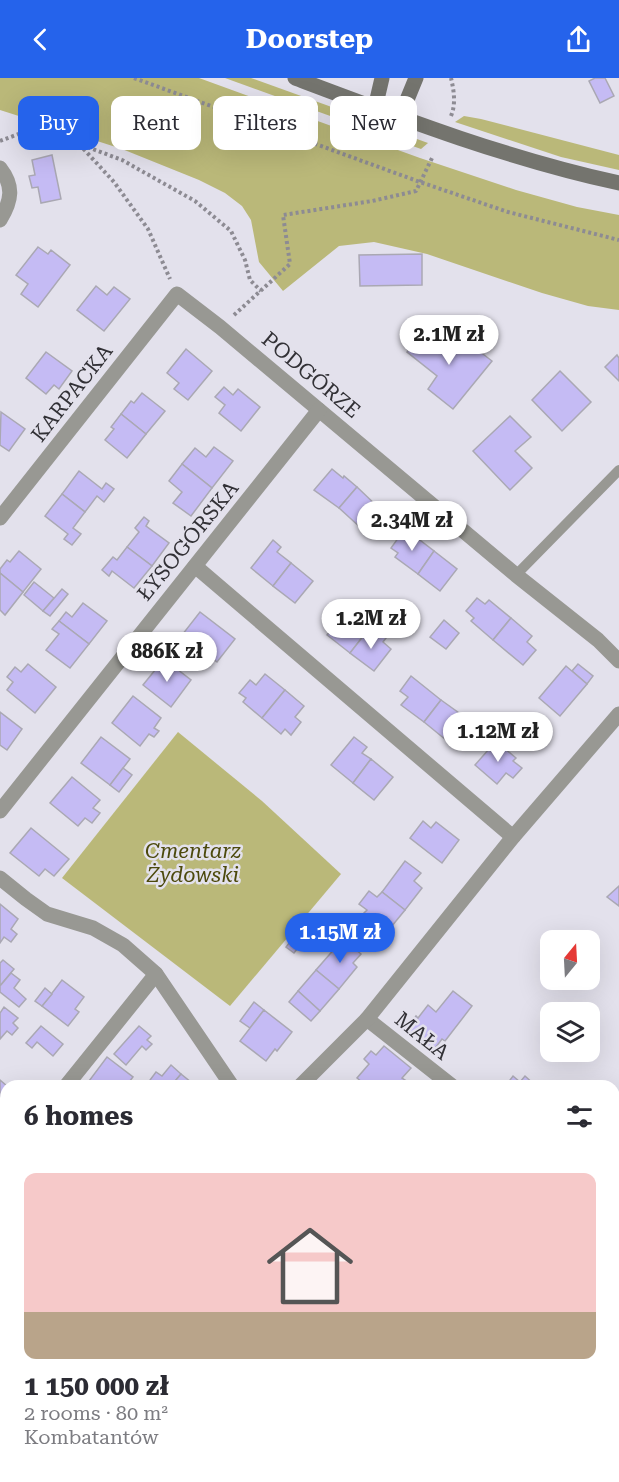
<!DOCTYPE html>
<meta charset="utf-8">
<style>
:root{--surface:#fff;--page:#f7f7f7;--text:#2b2b33;--muted:#7c7c81;--line:#e1e1e2;--accent:#2563eb}
body{margin:0;font-family:"Roboto Serif",serif;background:var(--page);color:var(--text);height:100vh;display:flex;flex-direction:column;font-size:22px;white-space:nowrap}
*{box-sizing:border-box;margin:0}
p{font-size:20px;color:var(--muted)}
.icon{flex:none;width:33px;height:33px;fill:none;stroke:currentColor;stroke-width:2;stroke-linecap:round;stroke-linejoin:round}
.map{position:relative;flex:1;overflow:hidden}
.sheet{position:absolute;left:0px;top:1002px;width:620px;height:402px;display:flex;flex-direction:column;background:var(--surface);border-radius:18px 18px 0 0;box-shadow:0 6px 24px #0002}
.sheet>*{flex:none}
.guide{position:absolute;left:18px;top:18px;width:584px;height:54px;display:flex;gap:12px}
.needle{width:39px;rotate:18deg}
.tools{position:absolute;left:540px;top:852px;display:grid;gap:12px}
.tools a{display:grid;place-items:center;width:60px;height:60px;border-radius:12px;background:var(--surface);box-shadow:0 6px 24px #0002;font-size:30px}
.price{position:absolute;translate:-50% -51px;padding:0 14px;border-radius:21px;background:#fff;color:#222;font-size:20px;line-height:39px;filter:drop-shadow(0 2px 3px #0008)}
.price::after{content:'';position:absolute;left:50%;top:36px;width:18px;height:14px;margin-left:-9px;background:inherit;clip-path:polygon(0 0,100% 0,50% 100%)}
.price.selected{background:var(--accent);color:#fff}
ul{padding:0;list-style:none}
li{display:grid;align-content:center;gap:12px;height:318px;padding:0 24px}
li+li{border-top:2px solid var(--line)}
li span{display:grid;place-items:center;height:186px;border-radius:12px;color:#555}
li>.icon{margin-inline-start:auto}
span .icon{width:108px;height:108px;fill:#fffc;stroke-width:1}
li b{font-size:26px}
h2{display:flex;justify-content:space-between;align-items:center;height:72px;padding:0 24px;font-size:26px}
.tag{padding:0 21px;border-radius:12px;background:var(--surface);box-shadow:0 6px 24px #0002;font-size:21px;line-height:54px}
.tag.selected{background:var(--accent);color:#fff}
header{display:flex;justify-content:space-between;align-items:center;height:78px;padding:0 24px;background:var(--accent);color:#fff;font-size:27px;font-weight:700}
.map>svg:first-child{display:block}
</style>
<header><svg class="icon" aria-label="back" viewBox="0 0 24 24"><path d="M15 5l-7 7 7 7"/></svg>Doorstep<svg class="icon" aria-label="share" viewBox="0 0 24 24"><path d="M12 15V3M7 8l5-5 5 5M5 13v7h14v-7"/></svg></header>
<div class="map">
<svg width="619" height="1404" viewBox="0 0 619 1404">
<rect width="100%" height="100%" fill="#e3e1ec"/>
<g fill="#bab879">
<polygon points="0,0 199,0 420,80 516,112 577,129 619,137 619,232 588,228 542,215 427,176 374,164 339,168 283,213 259,184 251,142 242,128 225,115 199,102 122,71 0,32"/>
<polygon points="225,0 251,0 340,32 333,39"/>
<polygon points="353,38 428,65 421,71 354,47 352,43"/>
<polygon points="464,38 481,41 619,77 619,92 561,79 455,44"/>
<polygon points="178,654 262,723 341,796 230,928 62,800"/>
</g>
<g fill="#c5bbf4" stroke="#aaa8b3" stroke-width="1.5">
<polygon points="595,0 605,0 614,18 600,25 589,3"/>
<polygon points="52,77 61,121 41,125 38,109 32,110 29,98 35,97 32,82"/>
<polygon points="38,169 48,176 51,172 70,187 38,229 21,216 28,206 16,197"/>
<polygon points="422,176 422,207 360,208 359,177"/>
<polygon points="96,208 107,217 114,209 130,221 104,253 77,232"/>
<polygon points="427,248 458,273 466,263 492,283 453,331 428,311 437,298 407,274"/>
<polygon points="186,271 212,293 188,322 174,311 179,305 167,295"/>
<polygon points="46,274 72,293 59,311 54,307 46,316 26,300"/>
<polygon points="617,277 619,280 619,303 605,289"/>
<polygon points="560,293 591,324 562,353 532,322"/>
<polygon points="224,309 233,317 238,311 260,329 241,353 219,335 225,327 215,319"/>
<polygon points="142,315 165,333 146,356 121,336 131,323 134,325"/>
<polygon points="1,334 25,351 9,373 0,367"/>
<polygon points="121,336 146,356 127,380 105,362 114,351 111,349"/>
<polygon points="510,338 531,359 515,373 532,390 510,412 473,373"/>
<polygon points="214,369 233,383 212,410 182,386 195,370 206,379"/>
<polygon points="182,386 212,410 191,438 173,425 182,414 169,403"/>
<polygon points="332,391 343,400 344,398 357,409 339,430 314,412"/>
<polygon points="79,393 102,411 106,405 114,411 104,424 97,418 85,434 62,416"/>
<polygon points="357,409 379,430 362,451 339,430"/>
<polygon points="62,416 85,434 73,450 81,456 72,467 64,461 68,456 45,438"/>
<polygon points="144,439 149,443 146,448 169,465 152,488 127,469 139,454 135,450"/>
<polygon points="401,456 408,461 412,456 434,473 418,496 395,479 398,475 391,470"/>
<polygon points="273,462 281,469 277,474 291,485 273,508 251,490"/>
<polygon points="127,469 152,488 134,510 112,493 109,498 102,492 113,479 117,482"/>
<polygon points="19,473 41,491 23,514 0,495 0,491 7,482 10,484"/>
<polygon points="434,473 457,491 440,513 418,496"/>
<polygon points="291,485 313,503 295,525 273,508"/>
<polygon points="0,495 23,514 5,537 0,532"/>
<polygon points="34,504 54,520 43,533 24,517"/>
<polygon points="62,511 68,516 50,538 43,533"/>
<polygon points="477,520 485,526 489,522 511,540 493,562 471,543 474,540 466,533"/>
<polygon points="83,525 107,543 89,566 59,543 66,534 72,539"/>
<polygon points="200,534 235,561 217,584 213,581 208,588 197,580 203,573 182,557"/>
<polygon points="345,535 368,552 350,575 327,557"/>
<polygon points="511,540 532,558 527,564 536,572 523,587 493,562"/>
<polygon points="444,542 459,555 446,571 430,559"/>
<polygon points="59,543 89,566 70,590 46,572 59,556 52,551"/>
<polygon points="368,552 377,559 380,555 386,560 383,564 391,571 374,593 350,575"/>
<polygon points="164,581 191,602 171,629 143,607"/>
<polygon points="28,586 56,609 35,635 7,612 13,604 7,599 15,589 21,594"/>
<polygon points="578,586 593,598 587,606 572,593"/>
<polygon points="566,588 587,606 560,638 539,620"/>
<polygon points="265,596 285,612 262,640 243,624 246,620 239,615 250,602 256,607"/>
<polygon points="411,598 441,622 424,644 401,627 408,619 400,613"/>
<polygon points="285,612 304,628 295,639 301,644 291,657 285,651 281,656 262,640"/>
<polygon points="133,618 161,640 154,650 159,653 154,659 149,656 140,668 112,645"/>
<polygon points="441,622 473,645 461,660 453,654 446,662 424,644"/>
<polygon points="0,634 22,651 7,672 0,667"/>
<polygon points="101,659 130,681 110,707 81,685"/>
<polygon points="354,659 367,669 362,675 371,681 353,705 331,687"/>
<polygon points="496,663 516,680 513,683 522,690 513,700 506,695 497,706 475,687"/>
<polygon points="371,681 393,699 374,722 353,705"/>
<polygon points="123,690 132,697 119,714 110,707"/>
<polygon points="72,699 100,722 93,730 100,735 92,745 85,740 78,748 50,725"/>
<polygon points="423,743 431,750 436,744 459,762 442,785 410,760"/>
<polygon points="31,750 69,781 54,798 45,791 39,798 10,775"/>
<polygon points="405,783 421,795 414,803 422,810 405,832 382,814"/>
<polygon points="619,808 619,828 607,819"/>
<polygon points="369,813 377,819 382,814 405,832 387,854 364,835 367,832 359,826"/>
<polygon points="0,826 18,841 11,851 17,856 11,864 4,859 0,865"/>
<polygon points="297,855 305,861 294,875 286,869"/>
<polygon points="343,861 361,876 353,885 357,889 339,911 316,892"/>
<polygon points="3,882 14,891 0,908 0,885"/>
<polygon points="316,892 339,911 320,933 298,913"/>
<polygon points="11,895 20,902 14,910 26,921 19,929 0,914 0,908"/>
<polygon points="62,902 84,919 75,931 79,934 68,948 42,928"/>
<polygon points="45,910 52,916 42,928 35,923"/>
<polygon points="298,913 320,933 311,943 289,924"/>
<polygon points="453,913 472,928 445,963 442,961 433,973 406,952 416,938 418,940 428,927 436,934"/>
<polygon points="254,924 264,932 250,950 240,943"/>
<polygon points="4,929 18,940 13,945 18,950 12,957 7,953 0,961 0,935"/>
<polygon points="264,932 292,954 277,973 275,971 266,983 240,963"/>
<polygon points="41,948 63,966 53,978 37,964 32,970 26,965"/>
<polygon points="139,948 151,958 147,962 152,966 146,972 142,968 126,987 114,976"/>
<polygon points="384,968 411,990 402,1000 408,1004 405,1008 367,1008 357,1000 369,986 364,981 371,973 376,977"/>
<polygon points="107,979 133,999 126,1008 96,1008 89,1003"/>
<polygon points="171,987 181,996 171,1008 158,1008 150,1002 156,994 162,998"/>
<polygon points="181,996 192,1005 190,1008 171,1008"/>
<polygon points="513,998 520,1004 525,998 536,1008 509,1008 507,1006"/>
<polygon points="0,1002 7,1008 6,1008 6,1020 2,1025 4,1026 0,1032"/>
<polygon points="6,1108 6,1140 0,1136 0,1117"/>
<polygon points="614,1154 619,1158 619,1180 614,1175"/>
<polygon points="23,1398 40,1398 47,1404 17,1404"/>
<polygon points="58,1398 71,1398 78,1404 53,1404"/>
<polygon points="88,1398 104,1398 111,1404 85,1404 84,1403"/>
</g>
<g fill="none" stroke-linecap="round" stroke-linejoin="round">
<g stroke="#8d8b93" stroke-width="4" stroke-dasharray="3 3" stroke-linecap="butt">
<polyline points="134,0 420,104 508,134 619,162"/>
<path d="M451,38C456,26 454,13 451,0"/>
<polyline points="0,63 32,51 79,66 114,104 148,151 170,201"/>
<polyline points="82,67 122,82 195,123 231,153 245,182 250,202 261,213"/>
<polyline points="234,237 290,186 283,137 372,123 416,113 433,78"/>
<polyline points="614,1272 619,1275"/>
</g>
<polyline stroke="#989893" stroke-width="10" points="516,497 619,392"/>
<g stroke="#989893" stroke-width="15">
<path d="M0,90C14,108 12,122 0,142"/>
<polyline points="0,440 177,216 220,249 516,497 598,562 619,583"/>
<polyline points="195,488 513,759"/>
<polyline points="0,733 319,332"/>
<polyline points="0,800 26,821 47,836 93,850 123,867 156,896 232,1008"/>
<polyline points="367,941 452,1008"/>
<polyline points="66,1008 156,896"/>
<polyline points="300,1008 367,941 513,759 619,636"/>
<polyline points="0,1089 6,1082"/>
<polyline points="614,1137 619,1142"/>
<polyline points="0,1375 6,1369"/>
</g>
<g stroke="#74746e" stroke-width="15">
<path d="M295,0C401,40 508,81 619,105"/>
<polyline points="375,30 382,0"/>
<polyline points="400,39 416,0"/>
<polyline points="614,1314 619,1309"/>
<polyline points="522,1404 528,1398"/>
</g>
</g>
<g text-anchor="middle" stroke-width="5" stroke-linejoin="round" paint-order="stroke">
<g font-size="21" fill="#323136" stroke="#e3e1ec">
<text transform="translate(311 297) rotate(40)" y="7">PODGÓRZE</text>
<text transform="translate(72 315) rotate(-52)" y="7">KARPACKA</text>
<text transform="translate(188 463) rotate(-51)" y="7">ŁYSOGÓRSKA</text>
<text transform="translate(422 958) rotate(39)" y="7">MAŁA</text>
</g>
<g font-size="21" font-style="italic" fill="#4c490c" stroke="#e3e1ec">
<text x="193" y="780">Cmentarz<tspan x="193" dy="24">Żydowski</tspan></text>
</g>
</g>
</svg>
<div class="tools">
<a><svg class="needle" viewBox="-14 -14 28 28"><path d="M0-13l5 13h-10z" fill="#e53935"/><path d="M0 13l5-13h-10z" fill="#7c7c81"/></svg></a>
<a><svg class="icon" aria-label="layers" viewBox="0 0 24 24"><path d="M12 4l9 5-9 5-9-5zM3 14l9 5 9-5"/></svg></a>
</div>
<b class="price" style="left:449px;top:288px">2.1M zł</b>
<b class="price" style="left:412px;top:474px">2.34M zł</b>
<b class="price" style="left:371px;top:572px">1.2M zł</b>
<b class="price" style="left:167px;top:605px">886K zł</b>
<b class="price" style="left:498px;top:685px">1.12M zł</b>
<b class="price selected" style="left:340px;top:886px">1.15M zł</b>
<div class="guide">
<a class="tag selected">Buy</a>
<a class="tag">Rent</a>
<a class="tag">Filters</a>
<a class="tag">New</a>
</div>
<section class="sheet">
<h2>6 homes<svg class="icon" aria-label="filters" viewBox="0 0 24 24"><path d="M4 7h16M4 17h16"/><circle cx="9" cy="7" r="2"/><circle cx="15" cy="17" r="2"/></svg></h2>
<ul>
<li><span style="background:linear-gradient(#f6c9c9 75%,#b9a48a 0)"><svg class="icon" aria-label="home" viewBox="0 0 24 24"><path d="M3 11l9-7 9 7M6 9v11h12V9"/></svg></span><div><b>1 150 000 zł</b><p>2 rooms · 80 m²</p><p>Kombatantów</p></div></li>
</ul>
</section>
</div>
